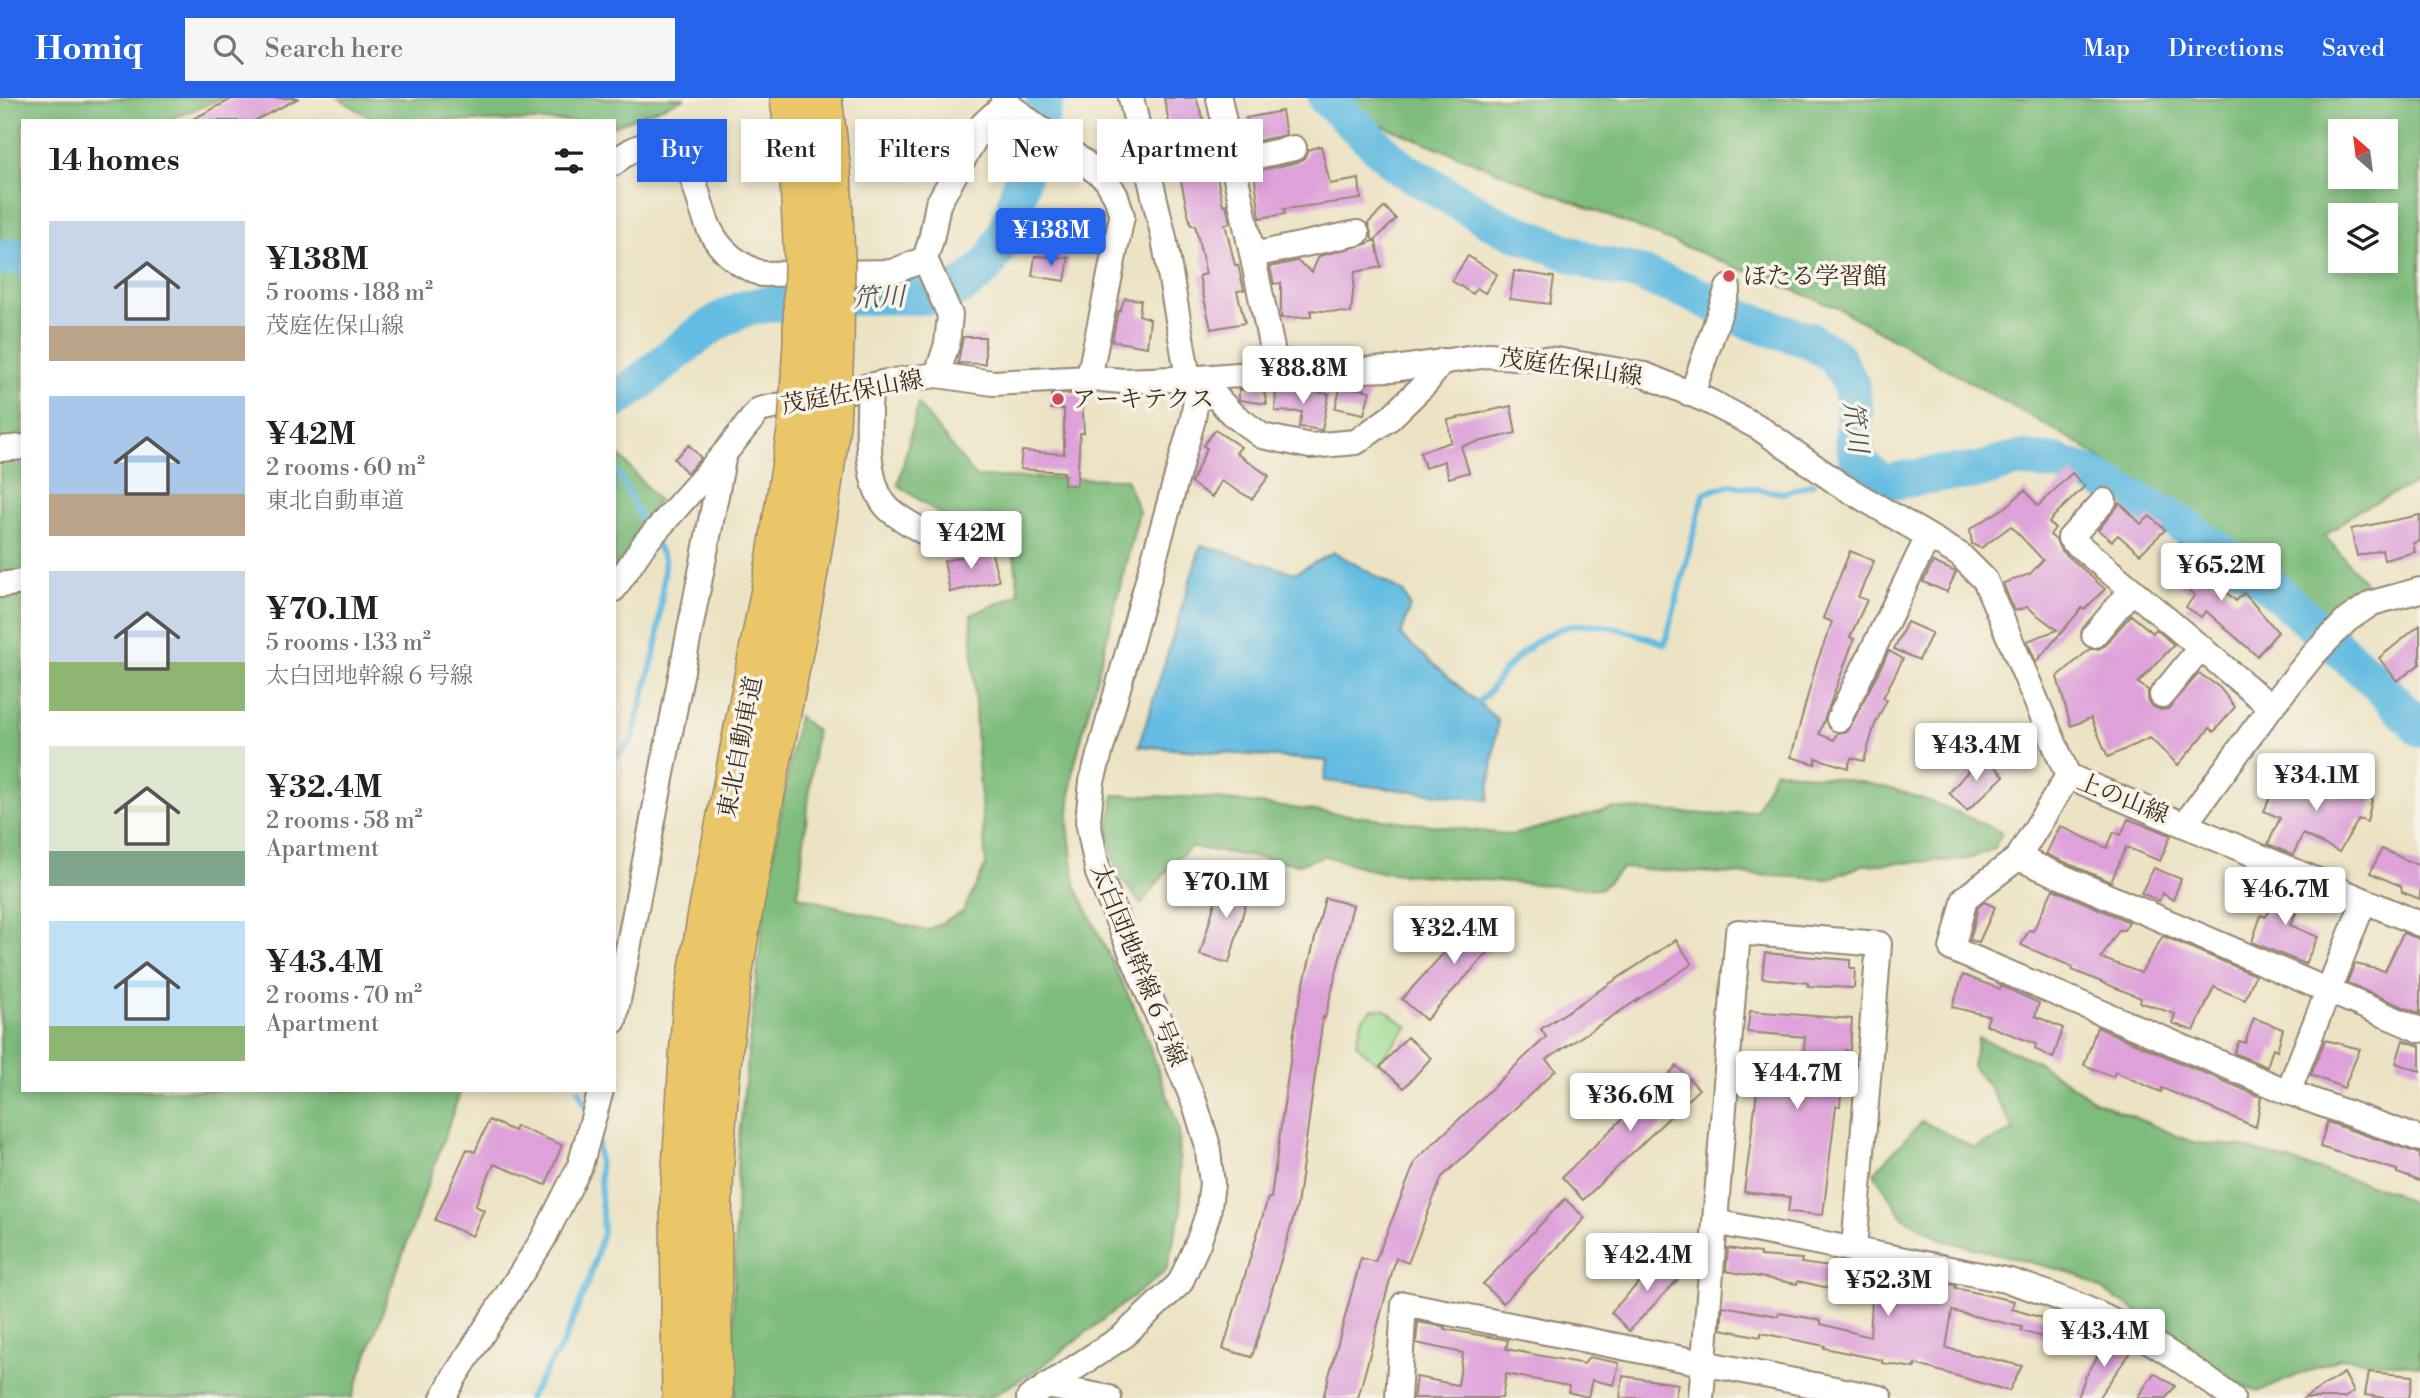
<!DOCTYPE html>
<meta charset="utf-8">
<style>
:root{--surface:#fff;--page:#f6f6f6;--text:#202124;--muted:#757577;--accent:#2563eb}
body{margin:0;font-family:"Libre Bodoni","Noto Serif JP",serif;background:var(--page);color:var(--text);height:100vh;display:flex;flex-direction:column;font-size:26px;white-space:nowrap}
*{box-sizing:border-box;margin:0}
p{font-size:23px;color:var(--muted)}
.icon{flex:none;width:38px;height:38px;fill:none;stroke:currentColor;stroke-width:2;stroke-linecap:round;stroke-linejoin:round}
.map{position:relative;flex:1;overflow:hidden}
.panel{position:absolute;left:21px;top:21px;width:595px;height:973px;display:flex;flex-direction:column;background:var(--surface);border-radius:0px;box-shadow:0 4px 10px #0003}
.panel>*{flex:none}
.banner{position:absolute;left:637px;top:21px;width:665px;height:63px;display:flex;gap:14px}
.needle{width:46px;rotate:332deg}
.tools{position:absolute;left:2328px;top:21px;display:grid;gap:14px}
.tools a{display:grid;place-items:center;width:70px;height:70px;border-radius:0px;background:var(--surface);box-shadow:0 4px 10px #0003;font-size:35px}
.price{position:absolute;translate:-50% -60px;padding:0 16px;border-radius:7px;background:#fff;color:#222;font-size:23px;line-height:46px;filter:drop-shadow(0 2px 4px #0008)}
.price::after{content:'';position:absolute;left:50%;top:42px;width:21px;height:16px;margin-left:-10px;background:inherit;clip-path:polygon(0 0,100% 0,50% 100%)}
.price.selected{background:var(--accent);color:#fff}
ul{padding:0;list-style:none}
li{display:flex;align-items:center;gap:21px;height:175px;padding:0 28px}
li span{display:grid;place-items:center;flex:none;width:196px;height:140px;border-radius:0px;color:#555}
li>.icon{margin-inline-start:auto}
span .icon{width:84px;height:84px;fill:#fffc;stroke-width:1}
li b{font-size:30px}
h2{display:flex;justify-content:space-between;align-items:center;height:84px;padding:0 28px;font-size:30px}
.chip{padding:0 24px;border-radius:0px;background:var(--surface);box-shadow:0 4px 10px #0003;font-size:24px;line-height:63px}
.chip.selected{background:var(--accent);color:#fff}
header{display:flex;align-items:center;gap:42px;box-sizing:border-box;height:98px;padding:0 35px;background:var(--accent);color:#fff}
header strong{font-size:33px}
nav{display:flex;gap:38px;margin-inline-start:auto;font-size:24px}
.search{width:490px;height:63px;background:var(--page);display:flex;align-items:center;gap:18px;box-sizing:border-box;padding:0 24px;border-radius:0px;color:var(--muted);font-size:26px}
.map>svg:first-child{display:block}
</style>
<header>
<strong>Homiq</strong>
<div class="search"><svg class="icon" aria-label="search" viewBox="0 0 24 24"><circle cx="10" cy="10" r="6"/><path d="M15 15l6 6"/></svg>Search here</div>
<nav><a>Map</a><a>Directions</a><a>Saved</a></nav>
</header>
<div class="map">
<svg width="2420" height="1300" viewBox="0 0 2420 1300">
<rect width="100%" height="100%" fill="#f7f3e8"/>
<filter id="ink" filterUnits="userSpaceOnUse"><feTurbulence type="fractalNoise" baseFrequency=".0143" numOctaves="2"/><feDisplacementMap in="SourceGraphic" scale="14" xChannelSelector="R" yChannelSelector="G"/><feConvolveMatrix kernelMatrix="1 2 1 2 8 2 1 2 1" color-interpolation-filters="sRGB"/></filter>
<filter id="wash" filterUnits="userSpaceOnUse"><feTurbulence type="fractalNoise" baseFrequency=".00686" numOctaves="4" result="noise"/><feDisplacementMap in="SourceGraphic" scale="28" xChannelSelector="R" yChannelSelector="G"/><feGaussianBlur stdDeviation="1.57" result="paint"/><feColorMatrix in="noise" values="0 0 0 0 0 0 0 0 0 0 0 0 0 0 0 0 0 1.4 0 .05"/><feComposite in="paint" operator="in"/></filter>
<g filter="url(#wash)">
<rect width="100%" height="100%" fill="#ece3c4"/>
<polygon fill="#9edc91" stroke="#6c8358" stroke-width="2" points="1373,911 1384,911 1408,929 1377,965 1356,946 1363,920"/>
<g fill="#7ebc7b" stroke="#5c734c" stroke-width="2" fill-rule="evenodd">
<polygon points="0,0 224,0 175,19 173,23 23,23 23,992 461,992 352,1300 0,1300"/>
<polygon points="338,0 685,0 614,28 614,23 376,23"/>
<path d="M1346,0H2420V383L2357,413L2325,438L2369,489L2328,522L2238,452L2076,344L1838,210L1371,23ZM2340,33H2385V79H2340ZM2340,117H2385V163H2340Z"/>
<polygon points="918,306 976,379 1126,381 1139,414 1073,673 1068,725 1075,787 1140,922 1179,1030 1181,1114 1166,1173 1040,1270 989,1300 735,1300 733,1213 738,1049 765,804 798,618 816,633 798,798 926,833 963,814 986,767 977,653 971,517 1019,496 1013,448 964,433 898,387"/>
<polygon points="614,351 658,402 614,477"/>
<path d="M1775,672C1805,677 1836,680 1866,685C1913,694 1960,714 2002,735L1993,751L1969,761L1863,767L1829,781L1622,770L1601,791L1379,774L1325,758L1299,766L1191,749L1174,764L1141,806L1116,774L1109,740L1114,697L1210,700L1512,737L1614,710L1721,717L1756,712Z"/>
<polygon points="1978,940 2034,962 2094,1002 2194,1045 2239,1048 2393,1094 2420,1110 2420,1268 2339,1260 2258,1294 2228,1281 2156,1225 2076,1176 1943,1142 1903,1119 1874,1075 1922,1023 1974,1050 2014,1033 1992,993 1972,968"/>
</g>
<polygon fill="#64bce1" stroke="#507380" stroke-width="2" points="1201,447 1295,475 1334,454 1403,494 1410,508 1401,538 1498,622 1488,702 1324,683 1327,663 1139,648"/>
<g fill="none" stroke-linecap="round" stroke-linejoin="round">
<g stroke="#64bce1" stroke-width="6">
<polyline points="614,367 647,432"/>
<polyline points="1842,370 1858,365"/>
<path d="M1471,607C1488,601 1493,586 1504,573C1561,512 1592,520 1665,546L1704,395L1730,387L1783,395L1814,385"/>
<polyline points="614,660 632,642 657,546 665,462 655,444"/>
<polyline points="579,992 587,1011"/>
<polyline points="529,1300 564,1244 590,1180 603,1134 598,1044"/>
</g>
<g stroke="#64bce1" stroke-width="37">
<polyline points="1326,0 1401,70 1500,128 1597,166 1632,173 1690,194 1746,222 1809,242 1835,258 1851,286 1855,313 1853,340 1858,365 1883,385 1939,376 1978,373 2008,363 2022,361 2058,365 2088,375 2178,424 2269,487 2376,584 2420,630"/>
<polyline points="0,159 23,159"/>
<path d="M614,303C655,277 701,226 744,211C770,203 802,204 829,201C848,200 868,198 887,198C901,198 916,199 930,198C1004,189 1013,112 1028,55C1033,36 1042,19 1046,0"/>
</g>
</g>
<g id="blocks">
<g fill="#dea1da">
<polygon points="234,0 299,0 254,23 189,23"/>
<polygon points="1164,0 1196,0 1206,29 1223,107 1226,106 1230,125 1225,126 1235,167 1238,167 1244,192 1237,193 1245,225 1211,231 1199,178 1206,176 1195,127 1191,127 1186,107"/>
<polygon points="1282,13 1286,37 1251,44 1251,41 1248,42 1246,20"/>
<polygon points="1321,48 1330,86 1359,81 1361,101 1284,111 1285,116 1260,120 1254,74 1298,64 1304,60 1308,52"/>
<polygon points="1385,109 1396,121 1374,143 1376,143 1381,169 1355,174 1351,215 1311,212 1311,219 1281,220 1281,185 1274,186 1270,169 1297,163 1312,174 1319,158 1366,146 1373,143 1368,125"/>
<polygon points="1035,158 1069,160 1065,183 1032,178"/>
<polygon points="1468,158 1497,176 1485,195 1477,190 1473,196 1452,183"/>
<polygon points="1514,173 1554,179 1550,206 1510,201"/>
<polygon points="1125,200 1141,202 1139,217 1150,221 1147,249 1112,243 1118,213 1120,213"/>
<polygon points="963,239 985,239 985,266 958,265"/>
<polygon points="1341,288 1370,293 1364,316 1335,310"/>
<polygon points="1276,289 1292,289 1292,291 1329,296 1322,332 1299,329 1302,314 1275,313"/>
<polygon points="1263,290 1267,306 1239,302 1239,292"/>
<polygon points="1082,295 1084,335 1080,335 1077,387 1064,387 1064,374 1020,371 1022,353 1064,356 1064,311 1051,311 1051,297"/>
<polygon points="1511,308 1516,335 1461,348 1469,374 1449,380 1444,363 1425,370 1420,354 1451,344 1448,322"/>
<polygon points="1215,332 1241,349 1236,355 1269,378 1252,401 1221,383 1212,399 1191,385 1207,350 1203,348"/>
<polygon points="689,347 701,360 687,375 674,361"/>
<polygon points="2072,375 2085,388 2053,419 2049,425 2055,430 2050,437 2056,442 2060,451 2105,491 2084,512 2082,510 2036,564 2027,543 2057,532 2027,509 2014,513 2003,485 2030,476 2043,462 2011,428 1981,450 1972,446 1970,431 2006,409 2025,392 2038,408"/>
<polygon points="2120,405 2141,426 2150,418 2165,432 2140,456 2118,437 2112,443 2098,432"/>
<polygon points="2420,417 2420,443 2413,445 2415,454 2384,462 2382,452 2357,458 2351,431"/>
<polygon points="2180,445 2200,463 2196,467 2236,503 2244,495 2278,534 2257,558 2206,513 2201,519 2186,509 2195,497 2170,480 2168,460"/>
<polygon points="991,452 999,483 950,494 944,463"/>
<polygon points="1850,453 1874,463 1858,499 1867,502 1850,539 1854,541 1819,636 1834,642 1837,635 1848,633 1889,553 1903,561 1883,600 1887,602 1875,626 1864,663 1851,660 1848,670 1816,660 1815,666 1791,659 1816,567 1832,524 1823,520"/>
<polygon points="1933,464 1956,474 1947,494 1923,484"/>
<polygon points="2131,517 2153,535 2156,531 2174,547 2138,585 2148,592 2148,602 2152,608 2160,612 2168,611 2199,575 2219,589 2235,609 2214,634 2210,630 2178,667 2150,640 2108,659 2091,620 2071,628 2057,579 2090,551 2098,551 2105,547"/>
<polygon points="1907,524 1932,535 1919,562 1894,551"/>
<polygon points="2420,527 2420,566 2397,583 2379,560"/>
<polygon points="1983,656 2004,678 1967,713 1949,695"/>
<polygon points="2281,675 2334,699 2344,678 2374,694 2367,724 2359,721 2339,754 2303,736 2293,757 2268,746 2280,720 2264,713"/>
<polygon points="2128,721 2171,737 2160,763 2126,749 2111,784 2046,756 2060,728 2107,750 2114,734 2121,737"/>
<polygon points="2382,751 2420,768 2420,801 2402,794 2401,788 2370,775"/>
<polygon points="2154,770 2181,781 2173,802 2162,795 2159,803 2141,795"/>
<polygon points="1222,779 1251,787 1229,865 1200,857"/>
<polygon points="2282,784 2306,794 2290,827 2318,839 2305,866 2252,844 2261,817 2266,819"/>
<polygon points="2053,791 2129,824 2124,832 2119,832 2101,860 2141,875 2163,838 2255,877 2245,902 2214,889 2194,933 2172,925 2175,916 2140,904 2141,900 2072,872 2073,869 2021,847 2029,832 2033,833"/>
<polygon points="1325,800 1353,807 1325,920 1323,919 1297,1108 1252,1259 1223,1251 1268,1100 1271,1100 1297,913"/>
<polygon points="1984,804 1995,809 1979,844 1970,842 1978,809"/>
<polygon points="1482,813 1506,835 1426,922 1402,901"/>
<polygon points="2403,835 2420,841 2420,916 2347,885 2355,866 2385,873"/>
<polygon points="1676,842 1692,866 1546,962 1556,972 1442,1079 1408,1165 1396,1160 1358,1300 1323,1300 1361,1160 1375,1164 1416,1062 1546,939 1541,931"/>
<polygon points="1765,855 1850,862 1850,870 1855,870 1854,890 1808,888 1808,885 1762,880"/>
<polygon points="1963,877 2000,891 2001,888 2039,905 2035,918 2063,930 2053,960 2035,951 2036,946 1986,927 1989,918 1952,909"/>
<polygon points="1750,913 1852,921 1850,953 1845,952 1840,1008 1836,1008 1823,1117 1788,1114 1790,1099 1744,1094 1757,993 1748,992 1750,967 1802,972 1805,939 1747,934"/>
<polygon points="2254,920 2283,931 2277,952 2273,950 2267,969 2234,955 2239,943 2245,945"/>
<polygon points="2097,929 2261,999 2256,1029 2162,990 2161,994 2115,974 2113,979 2084,967"/>
<polygon points="1407,939 1431,960 1404,990 1380,969"/>
<polygon points="2325,942 2360,951 2344,990 2311,977"/>
<polygon points="2403,942 2420,948 2420,973 2396,965"/>
<polygon points="1677,968 1699,991 1583,1102 1562,1079"/>
<polygon points="489,1022 514,1033 516,1028 562,1047 546,1087 494,1066 475,1108 484,1112 472,1138 435,1122 467,1051 475,1054"/>
<polygon points="2327,1024 2420,1056 2420,1083 2397,1075 2397,1072 2320,1049"/>
<polygon points="1565,1101 1585,1120 1503,1205 1483,1186"/>
<polygon points="1728,1150 1760,1155 1760,1158 1802,1161 1801,1165 1956,1187 1955,1190 2014,1203 2012,1211 2066,1227 2060,1244 2021,1233 2022,1229 1952,1213 1946,1250 2022,1268 2009,1293 1915,1266 1915,1270 1882,1265 1882,1262 1824,1250 1825,1248 1761,1235 1761,1239 1721,1231 1723,1208 1778,1218 1779,1215 1821,1222 1821,1226 1870,1239 1872,1200 1798,1183 1797,1186 1726,1173"/>
<polygon points="1666,1156 1683,1176 1629,1233 1611,1214"/>
<polygon points="1418,1224 1445,1229 1444,1231 1508,1242 1506,1251 1584,1266 1589,1259 1619,1265 1614,1287 1592,1282 1588,1299 1568,1294 1569,1288 1506,1276 1502,1300 1413,1300 1416,1279 1458,1287 1463,1255 1416,1245"/>
<polygon points="2109,1239 2132,1252 2098,1300 2078,1300 2085,1280"/>
<polygon points="2369,1274 2413,1278 2409,1300 2384,1300 2365,1297"/>
<polygon points="2154,1275 2175,1288 2166,1300 2137,1300"/>
<polygon points="2344,1275 2354,1294 2344,1300 2304,1300"/>
<polygon points="1623,1278 1678,1286 1675,1300 1620,1300"/>
</g>
</g>
</g>
<g filter="url(#ink)">
<use href="#blocks" fill-opacity="0" stroke="#948671" stroke-width="2"/>
<g fill="none" stroke-linecap="round" stroke-linejoin="round">
<defs>
<g id="minor">
<polyline points="1131,0 1164,140 1188,280"/>
<polyline points="1219,0 1277,274"/>
<polyline points="1006,5 1106,81 1116,98 1122,118 1089,280"/>
<polyline points="1234,63 1294,50"/>
<path d="M614,65C623,57 635,49 647,47C694,37 695,103 710,132C721,154 740,168 762,176L892,174L925,161L931,142L938,106L983,26L1006,5L1003,0"/>
<polyline points="1253,157 1357,135"/>
<polyline points="925,161 950,217 947,246 937,277"/>
<path d="M870,288C869,322 862,389 891,413C906,425 925,434 941,444"/>
<polyline points="1692,296 1728,190"/>
<polyline points="0,351 23,349"/>
<polyline points="2104,403 2070,440 2271,609"/>
<polyline points="0,487 23,484"/>
<polyline points="614,491 645,445 724,356 759,312 887,284 937,277 993,285 1089,280 1123,283 1199,280 1231,315 1262,338 1310,348 1356,344 1390,320 1426,285 1443,263"/>
<polyline points="2094,537 2132,492"/>
<polyline points="2162,597 2201,549"/>
<polyline points="1839,621 1928,439"/>
<polyline points="2068,678 2018,760 1965,800 1952,851 2288,994 2420,1041"/>
<polyline points="2185,726 2271,609 2314,556 2347,522 2372,505 2420,492"/>
<polyline points="2018,760 2420,932"/>
<polyline points="614,923 724,356"/>
<polyline points="2288,994 2364,803"/>
<path d="M1715,1124L2010,1183C2098,1210 2159,1243 2232,1300"/>
<polyline points="1047,1288 1109,1300"/>
<polyline points="443,1300 455,1278 542,1143 580,1068 601,992"/>
<polyline points="1029,1300 1122,1239 1180,1185 1198,1145 1208,1116 1212,1086 1207,1045 1195,1006 1098,775 1088,723 1092,683 1193,321 1199,280 1277,274 1394,271 1488,257 1556,262 1645,277 1708,303 1758,329 1839,386 1960,457 1985,482 2068,678 2420,826"/>
<polyline points="1398,1300 1404,1206 1880,1300"/>
<polyline points="1701,1300 1738,834 1879,846 1854,1151"/>
</g>
<g id="highway">
<polyline points="789,0 799,83 803,163"/>
<polyline points="823,0 832,73 836,161"/>
<polyline points="681,1300 679,1101 691,915 706,821 773,476 797,327"/>
<path d="M714,1300C711,1172 711,1042 728,915C754,718 808,525 831,327"/>
</g>
</defs>
<use href="#minor" stroke="#948671" stroke-width="28"/>
<use href="#highway" stroke="#948671" stroke-width="40"/>
<use href="#minor" stroke="#fff" stroke-width="24"/>
<use href="#highway" stroke="#ebc669" stroke-width="37"/>
<defs>
<g id="highway-bridge">
<polyline points="797,327 802,245 803,163"/>
<polyline points="831,327 835,248 836,161"/>
</g>
</defs>
<use href="#highway-bridge" stroke="#948671" stroke-width="40" stroke-linecap="butt"/>
<use href="#highway-bridge" stroke="#ebc669" stroke-width="37"/>
</g>
</g>
<g fill="#d1495b" stroke="#f7f3e8" stroke-width="2.5">
<circle cx="1729" cy="178" r="7"/>
<circle cx="1058" cy="301" r="7"/>
</g>
<g text-anchor="middle" stroke-width="7" stroke-linejoin="round" paint-order="stroke">
<g font-size="24" fill="#3b2a1e" stroke="#f7f3e8" text-anchor="start">
<text x="1743" y="186">ほたる学習館</text>
<text x="1072" y="309">アーキテクス</text>
</g>
<g font-size="24" fill="#3b2a1e" stroke="#f7f3e8">
<text transform="translate(1571 269) rotate(8)" y="8">茂庭佐保山線</text>
<text transform="translate(852 294) rotate(-11)" y="8">茂庭佐保山線</text>
<text transform="translate(740 649) rotate(-79)" y="8">東北自動車道</text>
<text transform="translate(2123 700) rotate(22)" y="8">上の山線</text>
<text transform="translate(1139 867) rotate(68)" y="8">太白団地幹線６号線</text>
</g>
<g font-size="26" font-style="italic" fill="#475658" stroke="#f7f3e8">
<text transform="translate(879 199) rotate(-2)" y="9">笊川</text>
<text transform="translate(1856 329) rotate(83)" y="9">笊川</text>
</g>
</g>
</svg>
<div class="tools">
<a><svg class="needle" viewBox="-14 -14 28 28"><path d="M0-13l5 13h-10z" fill="#e53935"/><path d="M0 13l5-13h-10z" fill="#757577"/></svg></a>
<a><svg class="icon" aria-label="layers" viewBox="0 0 24 24"><path d="M12 4l9 5-9 5-9-5zM3 14l9 5 9-5"/></svg></a>
</div>
<b class="price selected" style="left:1051px;top:170px">¥138M</b>
<b class="price" style="left:1303px;top:308px">¥88.8M</b>
<b class="price" style="left:971px;top:473px">¥42M</b>
<b class="price" style="left:2221px;top:505px">¥65.2M</b>
<b class="price" style="left:1976px;top:685px">¥43.4M</b>
<b class="price" style="left:2316px;top:715px">¥34.1M</b>
<b class="price" style="left:1226px;top:822px">¥70.1M</b>
<b class="price" style="left:2285px;top:829px">¥46.7M</b>
<b class="price" style="left:1454px;top:868px">¥32.4M</b>
<b class="price" style="left:1797px;top:1013px">¥44.7M</b>
<b class="price" style="left:1630px;top:1035px">¥36.6M</b>
<b class="price" style="left:1647px;top:1195px">¥42.4M</b>
<b class="price" style="left:1888px;top:1220px">¥52.3M</b>
<b class="price" style="left:2104px;top:1271px">¥43.4M</b>
<div class="banner">
<a class="chip selected">Buy</a>
<a class="chip">Rent</a>
<a class="chip">Filters</a>
<a class="chip">New</a>
<a class="chip">Apartment</a>
</div>
<section class="panel">
<h2>14 homes<svg class="icon" aria-label="filters" viewBox="0 0 24 24"><path d="M4 7h16M4 17h16"/><circle cx="9" cy="7" r="2"/><circle cx="15" cy="17" r="2"/></svg></h2>
<ul>
<li><span style="background:linear-gradient(#c9d6e8 75%,#b9a48a 0)"><svg class="icon" aria-label="home" viewBox="0 0 24 24"><path d="M3 11l9-7 9 7M6 9v11h12V9"/></svg></span><div><b>¥138M</b><p>5 rooms · 188 m²</p><p>茂庭佐保山線</p></div></li>
<li><span style="background:linear-gradient(#a9c7e8 70%,#b9a48a 0)"><svg class="icon" aria-label="home" viewBox="0 0 24 24"><path d="M3 11l9-7 9 7M6 9v11h12V9"/></svg></span><div><b>¥42M</b><p>2 rooms · 60 m²</p><p>東北自動車道</p></div></li>
<li><span style="background:linear-gradient(#c9d6e8 65%,#8fb573 0)"><svg class="icon" aria-label="home" viewBox="0 0 24 24"><path d="M3 11l9-7 9 7M6 9v11h12V9"/></svg></span><div><b>¥70.1M</b><p>5 rooms · 133 m²</p><p>太白団地幹線６号線</p></div></li>
<li><span style="background:linear-gradient(#dfe7d0 75%,#7fa58c 0)"><svg class="icon" aria-label="home" viewBox="0 0 24 24"><path d="M3 11l9-7 9 7M6 9v11h12V9"/></svg></span><div><b>¥32.4M</b><p>2 rooms · 58 m²</p><p>Apartment</p></div></li>
<li><span style="background:linear-gradient(#bfe0f5 75%,#8fb573 0)"><svg class="icon" aria-label="home" viewBox="0 0 24 24"><path d="M3 11l9-7 9 7M6 9v11h12V9"/></svg></span><div><b>¥43.4M</b><p>2 rooms · 70 m²</p><p>Apartment</p></div></li>
</ul>
</section>
</div>
